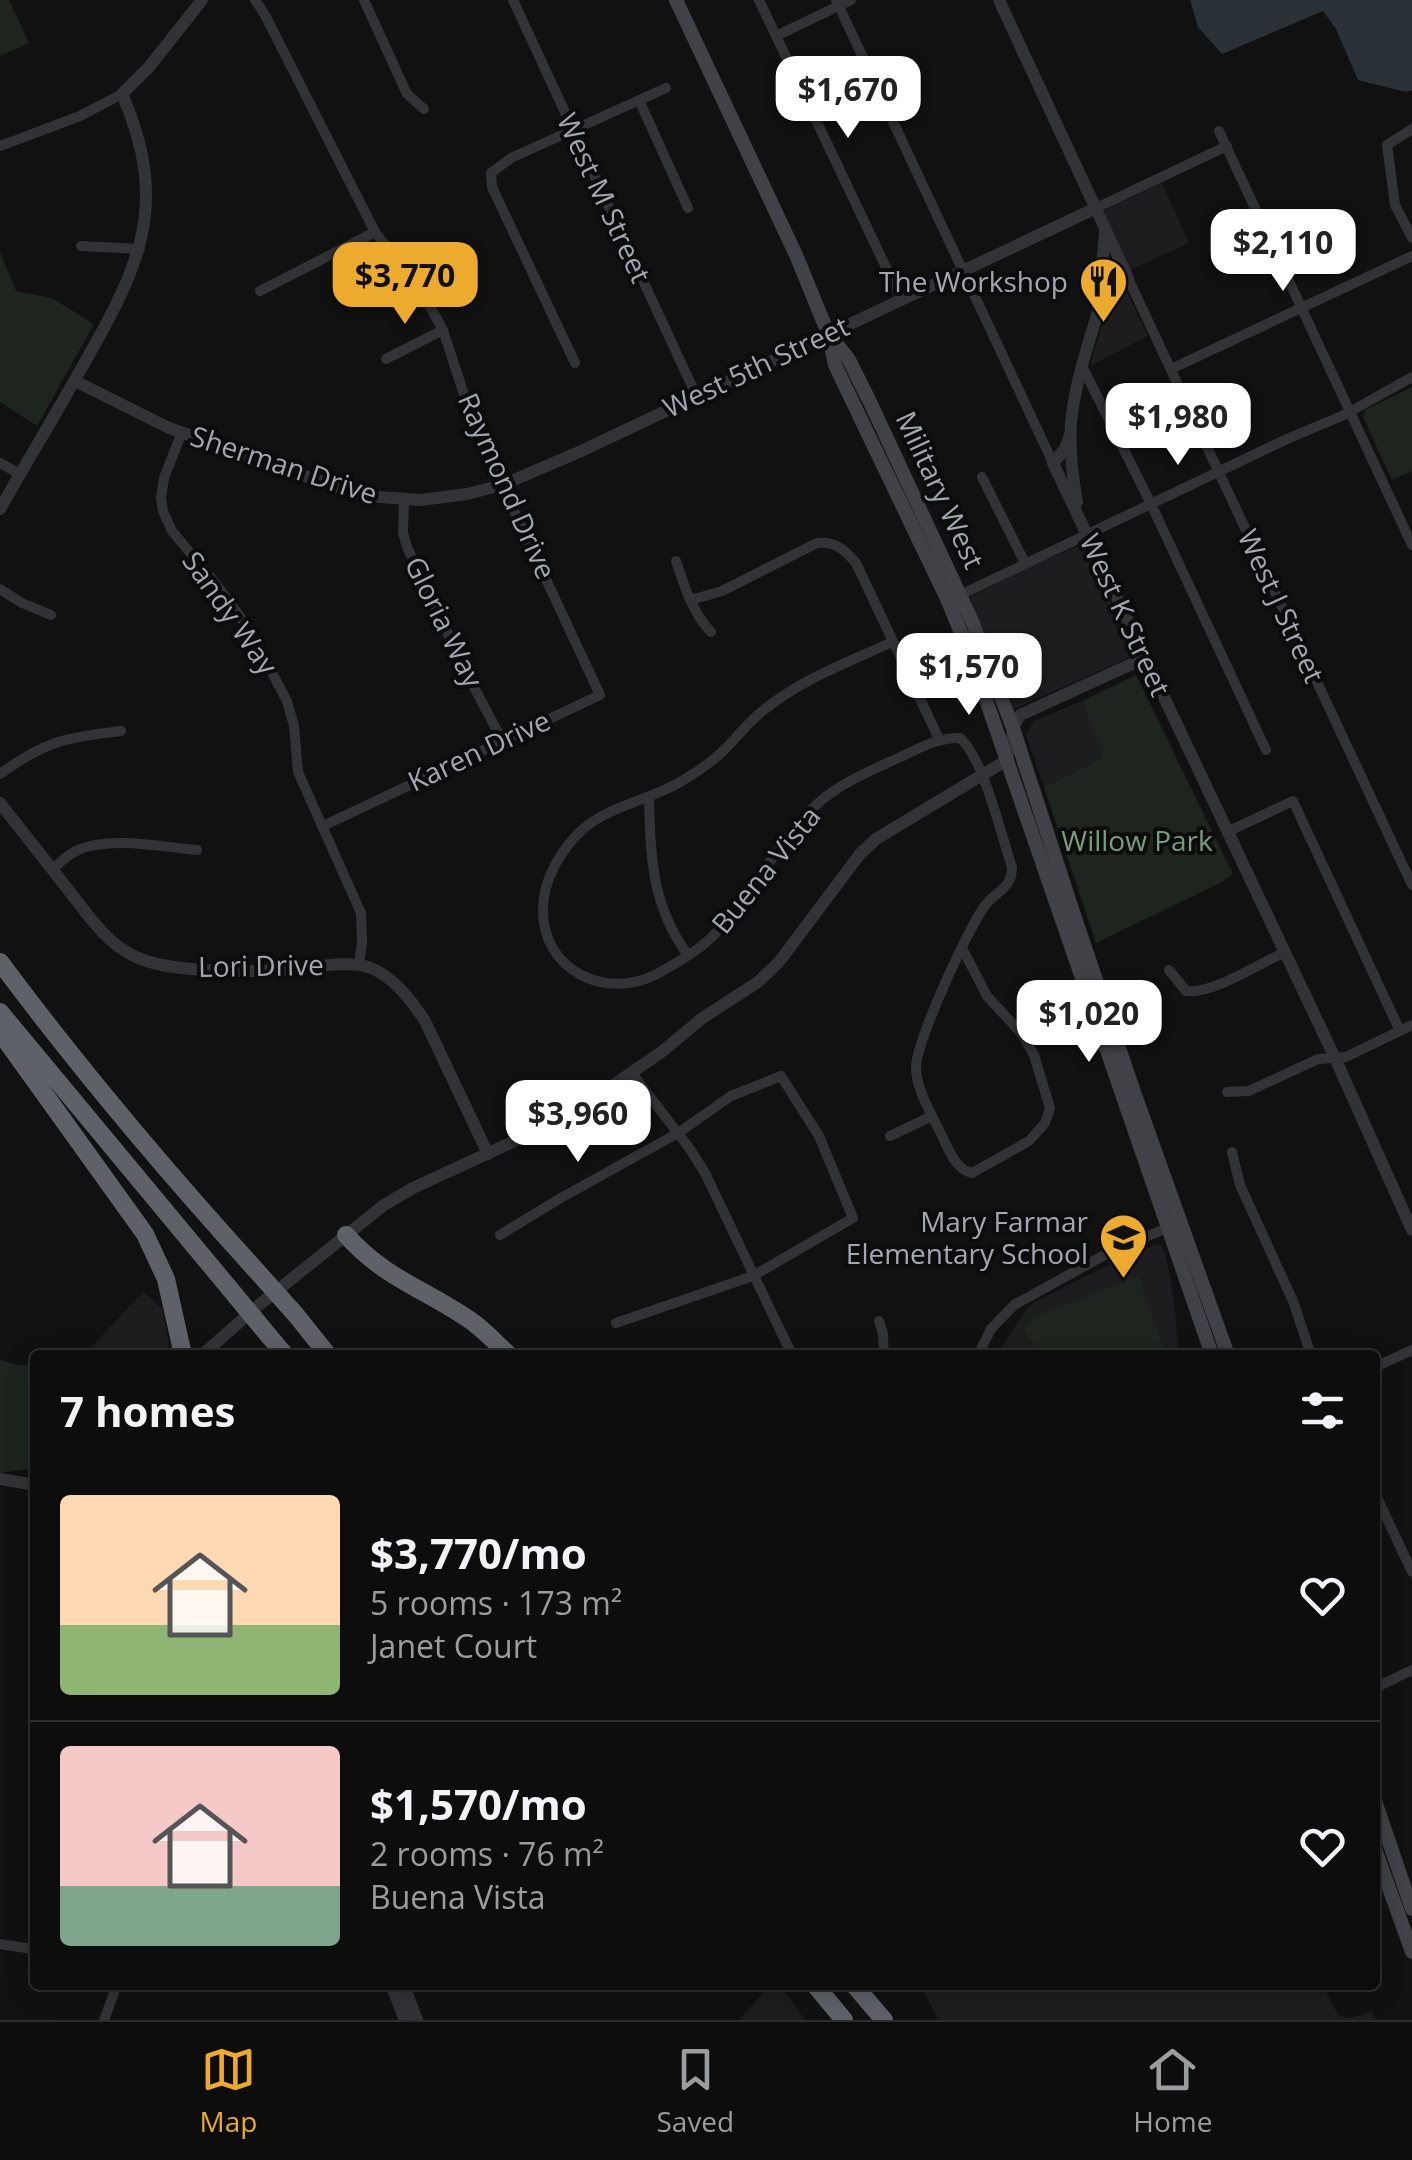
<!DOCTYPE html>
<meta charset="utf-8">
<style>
:root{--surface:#0d0d0e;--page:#1b1b1c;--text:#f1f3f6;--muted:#9a9c9e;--line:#2d2d2e;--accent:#ecaa2f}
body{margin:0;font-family:"Open Sans",sans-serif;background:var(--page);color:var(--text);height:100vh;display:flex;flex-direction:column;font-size:38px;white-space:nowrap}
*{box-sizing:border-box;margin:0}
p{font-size:32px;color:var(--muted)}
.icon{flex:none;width:55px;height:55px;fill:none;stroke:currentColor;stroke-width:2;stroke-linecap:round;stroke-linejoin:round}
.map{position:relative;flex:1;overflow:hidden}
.drawer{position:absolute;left:30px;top:1350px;width:1350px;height:640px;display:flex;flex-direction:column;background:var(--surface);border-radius:10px;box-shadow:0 5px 25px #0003,0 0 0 2px var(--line)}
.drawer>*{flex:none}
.price{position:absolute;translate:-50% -85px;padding:0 22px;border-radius:20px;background:#fff;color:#222;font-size:32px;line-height:65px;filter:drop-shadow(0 2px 5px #0008)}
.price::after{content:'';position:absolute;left:50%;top:60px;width:30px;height:22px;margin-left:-15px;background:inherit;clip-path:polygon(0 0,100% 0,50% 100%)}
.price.active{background:var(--accent);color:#111}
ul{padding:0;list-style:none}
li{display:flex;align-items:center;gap:30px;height:250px;padding:0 30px}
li+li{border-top:2px solid var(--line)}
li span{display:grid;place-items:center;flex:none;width:280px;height:200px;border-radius:10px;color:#555}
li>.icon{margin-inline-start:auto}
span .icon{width:120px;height:120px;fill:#fffc;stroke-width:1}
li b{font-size:42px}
h2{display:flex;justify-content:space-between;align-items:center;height:120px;padding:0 30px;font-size:42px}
.menu{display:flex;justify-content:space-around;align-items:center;height:140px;border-top:2px solid var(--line);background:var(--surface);font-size:28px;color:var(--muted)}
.menu a{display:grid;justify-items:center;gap:5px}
.menu .active{color:var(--accent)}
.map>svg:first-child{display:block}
</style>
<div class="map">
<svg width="1412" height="2020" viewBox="0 0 1412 2020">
<rect width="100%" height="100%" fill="#111112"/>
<g fill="#1d1d1f">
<polygon points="1162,183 1189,243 1130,270 1103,211"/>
<polygon points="1118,289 1127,293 1148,336 1090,366 1111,294"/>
<polygon points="1083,544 1135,655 1014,709 970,598 1025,569"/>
<polygon points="1082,701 1103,752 1101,760 1044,787 1026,735 1034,721"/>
<polygon points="1155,1245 1160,1245 1165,1252 1174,1301 1179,1355 988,1355 1001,1348 1027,1308 1035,1302 1114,1262"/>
<polygon points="143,1292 162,1308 169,1344 166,1355 84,1355"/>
<polygon points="770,1985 780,1985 805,2020 739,2020"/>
<polygon points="921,1985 1329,1985 1327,1994 1337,2013 1343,2017 1350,2018 1372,2011 1376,2020 938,2020"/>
</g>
<g fill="#1d251e">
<polygon points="0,0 9,0 29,43 0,56"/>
<polygon points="0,252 16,291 52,298 94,324 37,426 0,402"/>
<polygon points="1412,387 1412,471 1392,480 1363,417 1365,410"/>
<polygon points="1136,675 1233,874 1220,883 1096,943 1044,787 1101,759 1102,752 1082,701"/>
<polygon points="1139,1276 1166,1355 1054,1355 1035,1348 1024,1330 1033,1317"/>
<polygon points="0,1360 18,1365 35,1365 35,1468 0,1473"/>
</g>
<polygon fill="#2a3137" points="1190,0 1412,0 1412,90 1406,92 1358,80 1336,29 1323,11 1222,54 1198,27"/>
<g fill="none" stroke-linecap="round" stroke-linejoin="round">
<g stroke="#323337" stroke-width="10">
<polyline points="255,0 265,15 375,232 419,287 443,330 474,425 600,695 323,826"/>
<polyline points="364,0 407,94 424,109"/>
<polyline points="513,0 696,395"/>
<polyline points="759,0 901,299"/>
<polyline points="836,0 1053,463"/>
<polyline points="776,36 851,0"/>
<polyline points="639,100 688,208"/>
<polyline points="1412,129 1387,145 1395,205 1412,238"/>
<polyline points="1219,131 1412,545"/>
<polyline points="0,146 80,116 122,94"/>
<polyline points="1096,208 1227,146"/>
<polyline points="81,246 140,249"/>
<polyline points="1128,278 1412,885"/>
<polyline points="260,291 375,232"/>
<polyline points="386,359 443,330"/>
<polyline points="575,363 492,187 491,173 511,158 666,88"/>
<polyline points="1082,366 1151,504 1266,750"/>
<polyline points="1171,369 1412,256"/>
<polyline points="182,432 164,478 161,498 163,511 172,531 216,584 249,629 287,701 294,726 298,772 361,913 362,942 359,965"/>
<polyline points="0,463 20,474"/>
<polyline points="982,477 1025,563"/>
<polyline points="404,500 403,533 407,547 465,670 502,740"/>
<path d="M676,561C684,585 693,614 711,632"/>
<polyline points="0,589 22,603 51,615"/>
<polyline points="954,598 1287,439 1344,415 1412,377"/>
<path d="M691,600L722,591L817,543C835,541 845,550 856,563L939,739"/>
<path d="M892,642C849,662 802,679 765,709C750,720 740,734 727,747C715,760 700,770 685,779C653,800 612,804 583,829C562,848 543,879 543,909C542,970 605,1001 657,974C676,963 698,951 713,936C752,896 777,842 817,804C840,783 868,772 896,759C917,750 937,737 960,738C984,759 1001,835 1012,867C1012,887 999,890 987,903C970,923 916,1042 916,1067C916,1089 931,1113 940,1132C948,1147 954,1169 972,1173L1029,1141L1045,1123L1050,1108L1034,1055L1022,1034L987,996L962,948"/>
<path d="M0,774C47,740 66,738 121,731"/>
<path d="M649,798C650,856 652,907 688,955"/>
<polyline points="1227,832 1293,801 1400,1031"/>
<path d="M52,870C60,863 68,854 78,850C110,836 162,847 197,850"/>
<path d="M1169,970L1186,991C1211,995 1259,964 1283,953"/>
<polyline points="631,1072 690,1149 705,1173 792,1355"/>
<polyline points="1227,1092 1249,1091 1318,1059 1346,1057 1412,1025"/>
<polyline points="890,1136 932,1116"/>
<polyline points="1232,1152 1240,1185 1293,1301 1311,1355"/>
<polyline points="500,1235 559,1199 678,1133 731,1096 781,1076 819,1136 853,1218 753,1276 616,1323"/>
<polyline points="879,1321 883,1334 884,1355"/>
<polyline points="978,1355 991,1329 1014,1305 1110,1252 1174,1225"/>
<polyline points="1375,1367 1412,1350"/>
<polyline points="1375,1493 1412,1572"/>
<polyline points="1375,1688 1412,1670"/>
<polyline points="0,1944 32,1949"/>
<polyline points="104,2020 117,1985"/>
</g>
<g stroke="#323337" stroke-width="12">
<polyline points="999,0 1128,278 1110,288 1102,298"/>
<polyline points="75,381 169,428 351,492 379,497 421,500 467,494 502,485 579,452 1096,208"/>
<polyline points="1070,435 1065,449 1053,463 1335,1058 1412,1230"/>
<path d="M1077,502C1072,474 1068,443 1072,414C1077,375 1091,336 1102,298L1100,289L1105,232"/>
<path d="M0,509C28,460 57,412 85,362C140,265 170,204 122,94L149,67L202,0"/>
<path d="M0,803C22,831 44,859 66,887C86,912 106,944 136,957C172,974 254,972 295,969C318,967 348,960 371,968C394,977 412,1001 425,1021L488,1154"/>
<polyline points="202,1355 259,1305 384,1205 413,1188 556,1122 590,1101 663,1051 701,1019 758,982 779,962 860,854 876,839 1007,760 1013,728 1020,715 1145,658"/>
<polyline points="0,1479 35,1485"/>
<polyline points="391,1985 405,2020"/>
<polyline points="404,1985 417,2020"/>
</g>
<g stroke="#404247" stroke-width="14">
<polyline points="676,0 796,255 828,333 835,365 948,601 973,662 1212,1355"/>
<polyline points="832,338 848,358 870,402 972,621 1013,728 1073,912 1134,1092 1228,1355"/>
<polyline points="1375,1801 1412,1909"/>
<polyline points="1375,1849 1412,1952"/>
</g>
<g stroke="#5e6168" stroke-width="18">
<path d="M0,962C79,1068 165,1170 254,1268"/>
<polyline points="0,1012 230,1289"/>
<polyline points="0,1032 145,1234 166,1279 183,1355"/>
<path d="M346,1235C386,1280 428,1290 474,1323C487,1333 497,1344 509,1355"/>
<polyline points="296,1315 328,1355"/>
<polyline points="269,1336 285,1355"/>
<polyline points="815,1985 844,2020"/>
<polyline points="854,1985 884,2020"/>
</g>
<g stroke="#5e6168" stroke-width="18">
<polyline points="254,1268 296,1315"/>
<polyline points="230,1289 269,1336"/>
</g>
</g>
<defs>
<symbol id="restaurant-pin" viewBox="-11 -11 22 30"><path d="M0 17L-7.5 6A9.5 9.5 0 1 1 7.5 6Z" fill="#ecaa2f" stroke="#0c0c0d"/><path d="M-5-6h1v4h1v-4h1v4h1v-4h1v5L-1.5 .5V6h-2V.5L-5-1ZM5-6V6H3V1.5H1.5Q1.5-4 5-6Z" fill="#111"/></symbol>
<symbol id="school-pin" viewBox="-11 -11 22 30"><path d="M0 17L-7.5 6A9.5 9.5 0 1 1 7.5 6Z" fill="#ecaa2f" stroke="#0c0c0d"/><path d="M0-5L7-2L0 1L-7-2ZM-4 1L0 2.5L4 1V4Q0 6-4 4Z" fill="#111"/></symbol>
</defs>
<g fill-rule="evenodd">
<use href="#restaurant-pin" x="1076" y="254" width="55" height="75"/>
<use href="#school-pin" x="1096" y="1210" width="55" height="75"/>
</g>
<g text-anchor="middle" stroke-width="8" stroke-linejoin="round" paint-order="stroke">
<g font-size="28" fill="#a2a7b2" stroke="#0c0c0d">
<text transform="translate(604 198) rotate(65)" y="10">West M Street</text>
<text transform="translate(756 367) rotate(-25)" y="10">West 5th Street</text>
<text transform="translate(284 465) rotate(18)" y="10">Sherman Drive</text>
<text transform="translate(507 486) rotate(66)" y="10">Raymond Drive</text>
<text transform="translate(940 490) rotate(65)" y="10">Military West</text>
<text transform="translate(1281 606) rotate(65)" y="10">West J Street</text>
<text transform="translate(230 613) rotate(55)" y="10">Sandy Way</text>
<text transform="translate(1125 615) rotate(65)" y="10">West K Street</text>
<text transform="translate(444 622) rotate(64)" y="10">Gloria Way</text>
<text transform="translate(479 751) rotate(-25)" y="10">Karen Drive</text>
<text transform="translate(766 870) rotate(-51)" y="10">Buena Vista</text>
<text transform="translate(261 966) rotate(-1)" y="10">Lori Drive</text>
</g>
<g font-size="28" fill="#a2a7b2" stroke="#0c0c0d" text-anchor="end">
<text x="1068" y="292">The Workshop</text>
<text x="1088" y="1232">Mary Farmar<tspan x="1088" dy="32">Elementary School</tspan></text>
</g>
<g font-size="28" fill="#799d7b" stroke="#0c0c0d">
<text x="1137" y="851">Willow Park</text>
</g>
</g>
</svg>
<b class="price" style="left:848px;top:141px">$1,670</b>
<b class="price" style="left:1283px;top:294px">$2,110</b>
<b class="price active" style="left:405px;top:327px">$3,770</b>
<b class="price" style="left:1178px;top:468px">$1,980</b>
<b class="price" style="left:969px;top:718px">$1,570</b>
<b class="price" style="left:1089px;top:1065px">$1,020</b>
<b class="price" style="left:578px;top:1165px">$3,960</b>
<section class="drawer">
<h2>7 homes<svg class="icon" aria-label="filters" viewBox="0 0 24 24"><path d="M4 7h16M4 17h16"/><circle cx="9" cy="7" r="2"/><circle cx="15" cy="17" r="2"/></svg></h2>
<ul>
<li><span style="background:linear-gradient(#ffd9b3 65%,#8fb573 0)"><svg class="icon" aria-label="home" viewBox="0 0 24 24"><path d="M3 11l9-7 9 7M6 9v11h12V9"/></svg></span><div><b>$3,770/mo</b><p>5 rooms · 173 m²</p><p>Janet Court</p></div><svg class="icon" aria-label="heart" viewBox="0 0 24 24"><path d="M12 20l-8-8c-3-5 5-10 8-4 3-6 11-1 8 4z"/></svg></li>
<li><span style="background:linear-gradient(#f6c9c9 70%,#7fa58c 0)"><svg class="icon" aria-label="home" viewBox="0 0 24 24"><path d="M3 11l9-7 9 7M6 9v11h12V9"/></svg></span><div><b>$1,570/mo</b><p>2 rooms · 76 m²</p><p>Buena Vista</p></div><svg class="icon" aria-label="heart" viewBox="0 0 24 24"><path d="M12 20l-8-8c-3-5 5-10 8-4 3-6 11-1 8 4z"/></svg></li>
</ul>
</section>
</div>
<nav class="menu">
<a class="active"><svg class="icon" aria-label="map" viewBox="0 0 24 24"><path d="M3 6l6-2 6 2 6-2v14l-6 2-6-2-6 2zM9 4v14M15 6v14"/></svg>Map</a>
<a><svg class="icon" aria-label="saved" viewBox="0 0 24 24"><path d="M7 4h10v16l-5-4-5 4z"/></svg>Saved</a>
<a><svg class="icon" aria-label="home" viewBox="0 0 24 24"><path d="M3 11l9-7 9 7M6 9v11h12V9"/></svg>Home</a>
</nav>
